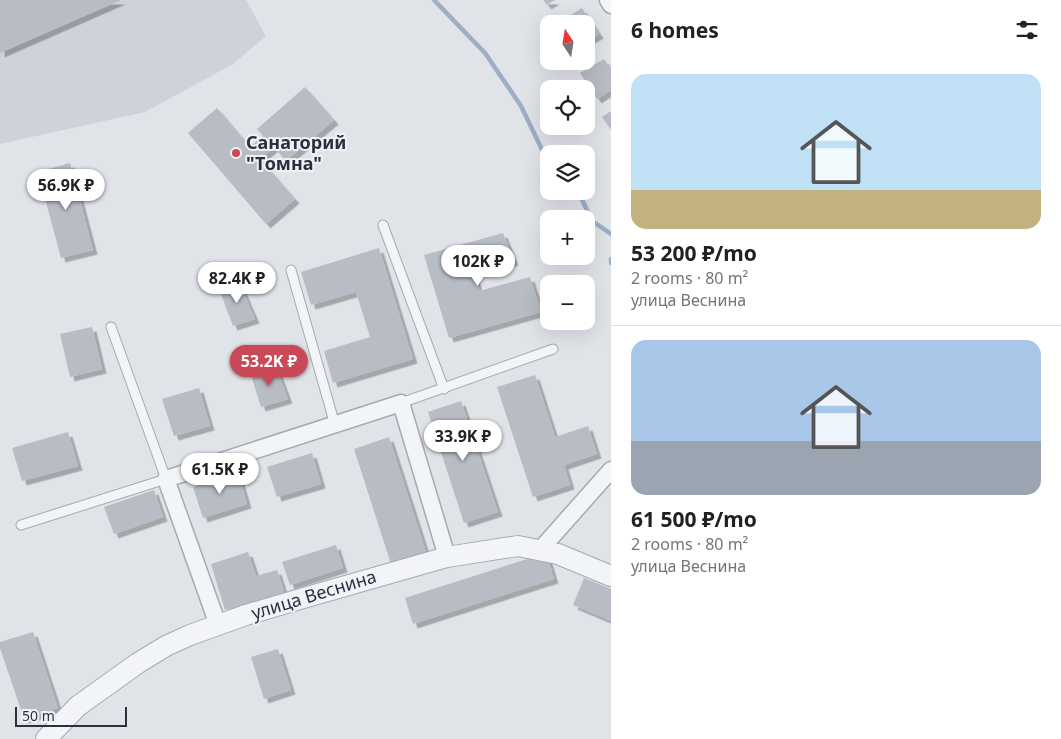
<!DOCTYPE html>
<meta charset="utf-8">
<style>
:root{--surface:#fff;--page:#f6f6f6;--text:#202124;--muted:#757577;--line:#e0e0e0;--accent:#c94956}
body{margin:0;font-family:"Noto Sans",sans-serif;background:var(--page);color:var(--text);height:100vh;display:flex;flex-direction:column;font-size:19px;white-space:nowrap}
*{box-sizing:border-box;margin:0}
p{font-size:16px;color:var(--muted)}
.icon{flex:none;width:28px;height:28px;fill:none;stroke:currentColor;stroke-width:2;stroke-linecap:round;stroke-linejoin:round}
.map{position:relative;flex:1;overflow:hidden}
.details{display:flex;flex-direction:column;background:var(--surface);width:450px}
.details>*{flex:none}
.needle{width:32px;rotate:348deg}
.controls{position:absolute;left:540px;top:15px;display:grid;gap:10px}
.controls a{display:grid;place-items:center;width:55px;height:55px;border-radius:10px;background:var(--surface);box-shadow:0 5px 20px #0002;font-size:25px}
.scale{position:absolute;left:15px;bottom:12px;width:112px;box-sizing:border-box;padding-left:5px;border:2px solid #29303f;border-top:0;font-size:14px;line-height:18px;white-space:nowrap;color:#29303f;-webkit-text-stroke:4px #eff2f6;paint-order:stroke}
.price{position:absolute;translate:-50% -42px;padding:0 11px;border-radius:18px;background:#fff;color:#222;font-size:16px;line-height:32px;filter:drop-shadow(0 1px 2px #0008)}
.price::after{content:'';position:absolute;left:50%;top:30px;width:15px;height:11px;margin-left:-8px;background:inherit;clip-path:polygon(0 0,100% 0,50% 100%)}
.price.selected{background:var(--accent);color:#fff}
ul{padding:0;list-style:none}
li{display:grid;align-content:center;gap:10px;height:265px;padding:0 20px}
li+li{border-top:1px solid var(--line)}
li span{display:grid;place-items:center;height:155px;border-radius:15px;color:#555}
li>.icon{margin-inline-start:auto}
span .icon{width:90px;height:90px;fill:#fffc;stroke-width:1}
li b{font-size:21px}
h2{display:flex;justify-content:space-between;align-items:center;height:60px;padding:0 20px;font-size:21px}
main{display:flex;flex:1;min-height:0}
.map>svg:first-child{display:block}
</style>
<main>
<div class="map">
<svg width="611" height="739" viewBox="0 0 611 739">
<defs>
<filter id="shadow"><feDropShadow dx="4.5" dy="4.5" stdDeviation="0" flood-color="#0004"/></filter>
</defs>
<rect width="100%" height="100%" fill="#e0e3e8"/>
<polygon fill="#ced2da" points="0,0 246,0 266,36 233,64 145,112 0,144"/>
<g fill="none" stroke-linecap="round" stroke-linejoin="round">
<g stroke="#9cafc7" stroke-width="4.5">
<polyline points="434,0 485,53 521,106 549,164"/>
<polyline points="578,191 592,221 611,234"/>
<polyline points="611,259 611,263"/>
</g>
</g>
<g fill="#b7bcc5" filter="url(#shadow)">
<polygon points="0,0 121,0 0,53"/>
<polygon points="543,0 555,0 547,5"/>
<polygon points="582,8 599,34 586,42 586,24 557,24"/>
<polygon points="604,59 611,69 611,90 597,99 580,73"/>
<polygon points="305,87 334,120 286,161 274,147 260,159 295,199 266,224 188,133 217,108 250,147 263,136 257,129"/>
<polygon points="611,111 611,130 602,117"/>
<polygon points="70,163 93,250 61,258 38,172"/>
<polygon points="503,233 514,261 474,273 479,291 530,277 541,312 449,338 424,255"/>
<polygon points="379,248 413,359 333,383 324,351 370,337 356,292 311,305 301,272"/>
<polygon points="239,282 255,319 233,326 219,289"/>
<polygon points="92,327 102,369 70,377 60,334"/>
<polygon points="276,367 288,399 261,407 251,375"/>
<polygon points="535,375 555,437 588,426 597,454 564,465 570,485 533,497 497,387"/>
<polygon points="199,388 210,426 174,436 162,399"/>
<polygon points="461,401 498,512 464,523 428,412"/>
<polygon points="68,432 78,466 22,481 12,448"/>
<polygon points="389,437 426,552 391,564 354,449"/>
<polygon points="312,453 321,484 277,497 267,467"/>
<polygon points="238,473 247,504 203,518 193,487"/>
<polygon points="154,490 163,517 114,534 104,507"/>
<polygon points="336,545 343,568 290,585 282,562"/>
<polygon points="248,552 256,576 277,570 284,592 225,610 211,564"/>
<polygon points="546,553 554,579 413,624 405,598"/>
<polygon points="584,578 611,589 611,621 573,605"/>
<polygon points="33,632 58,708 24,719 0,648 0,642"/>
<polygon points="278,649 291,690 264,699 251,657"/>
</g>
<g fill="none" stroke-linecap="round" stroke-linejoin="round">
<defs>
<g id="service">
<polyline points="383,225 444,389"/>
<polyline points="291,270 335,425"/>
<polyline points="401,403 553,349"/>
<polyline points="21,525 166,479 111,327"/>
</g>
<g id="minor">
<polyline points="608,0 611,5"/>
<polyline points="540,550 611,470"/>
<polyline points="218,625 166,479 401,403 447,557"/>
</g>
<polyline id="tertiary" points="46,739 78,706 138,663 166,646 190,635 246,615 307,597 447,557 518,546 558,554 611,576"/>
</defs>
<use href="#service" stroke="#a5aab2" stroke-width="11"/>
<use href="#minor" stroke="#a5aab2" stroke-width="19"/>
<use href="#tertiary" stroke="#a5aab2" stroke-width="22"/>
<use href="#service" stroke="#f2f4f7" stroke-width="9"/>
<use href="#minor" stroke="#f2f4f7" stroke-width="16"/>
<use href="#tertiary" stroke="#f2f4f7" stroke-width="20"/>
</g>
<circle fill="#c94956" stroke="#eff2f6" stroke-width="2" cx="236" cy="153" r="5"/>
<g text-anchor="middle" stroke-width="4" stroke-linejoin="round" paint-order="stroke">
<g font-size="18" font-weight="bold" fill="#29303f" stroke="#eff2f6" text-anchor="start">
<text x="246" y="149">Санаторий<tspan x="246" dy="21">"Томна"</tspan></text>
</g>
<g font-size="18" fill="#29303f" stroke="#eff2f6">
<text transform="translate(314 595) rotate(-17)" y="6">улица Веснина</text>
</g>
</g>
</svg>
<div class="controls">
<a><svg class="needle" viewBox="-14 -14 28 28"><path d="M0-13l5 13h-10z" fill="#e53935"/><path d="M0 13l5-13h-10z" fill="#757577"/></svg></a>
<a><svg class="icon" aria-label="locate" viewBox="0 0 24 24"><circle cx="12" cy="12" r="6"/><path d="M12 2v4M12 18v4M2 12h4M18 12h4"/></svg></a>
<a><svg class="icon" aria-label="layers" viewBox="0 0 24 24"><path d="M12 4l9 5-9 5-9-5zM3 14l9 5 9-5"/></svg></a>
<a>+</a>
<a>−</a>
</div>
<div class="scale">50 m</div>
<b class="price" style="left:66px;top:211px">56.9K ₽</b>
<b class="price" style="left:478px;top:287px">102K ₽</b>
<b class="price" style="left:237px;top:304px">82.4K ₽</b>
<b class="price selected" style="left:269px;top:387px">53.2K ₽</b>
<b class="price" style="left:463px;top:462px">33.9K ₽</b>
<b class="price" style="left:220px;top:495px">61.5K ₽</b>
</div>
<section class="details">
<h2>6 homes<svg class="icon" aria-label="filters" viewBox="0 0 24 24"><path d="M4 7h16M4 17h16"/><circle cx="9" cy="7" r="2"/><circle cx="15" cy="17" r="2"/></svg></h2>
<ul>
<li><span style="background:linear-gradient(#bfe0f5 75%,#c2b280 0)"><svg class="icon" aria-label="home" viewBox="0 0 24 24"><path d="M3 11l9-7 9 7M6 9v11h12V9"/></svg></span><div><b>53 200 ₽/mo</b><p>2 rooms · 80 m²</p><p>улица Веснина</p></div></li>
<li><span style="background:linear-gradient(#a9c7e8 65%,#9aa5b1 0)"><svg class="icon" aria-label="home" viewBox="0 0 24 24"><path d="M3 11l9-7 9 7M6 9v11h12V9"/></svg></span><div><b>61 500 ₽/mo</b><p>2 rooms · 80 m²</p><p>улица Веснина</p></div></li>
</ul>
</section>
</main>
